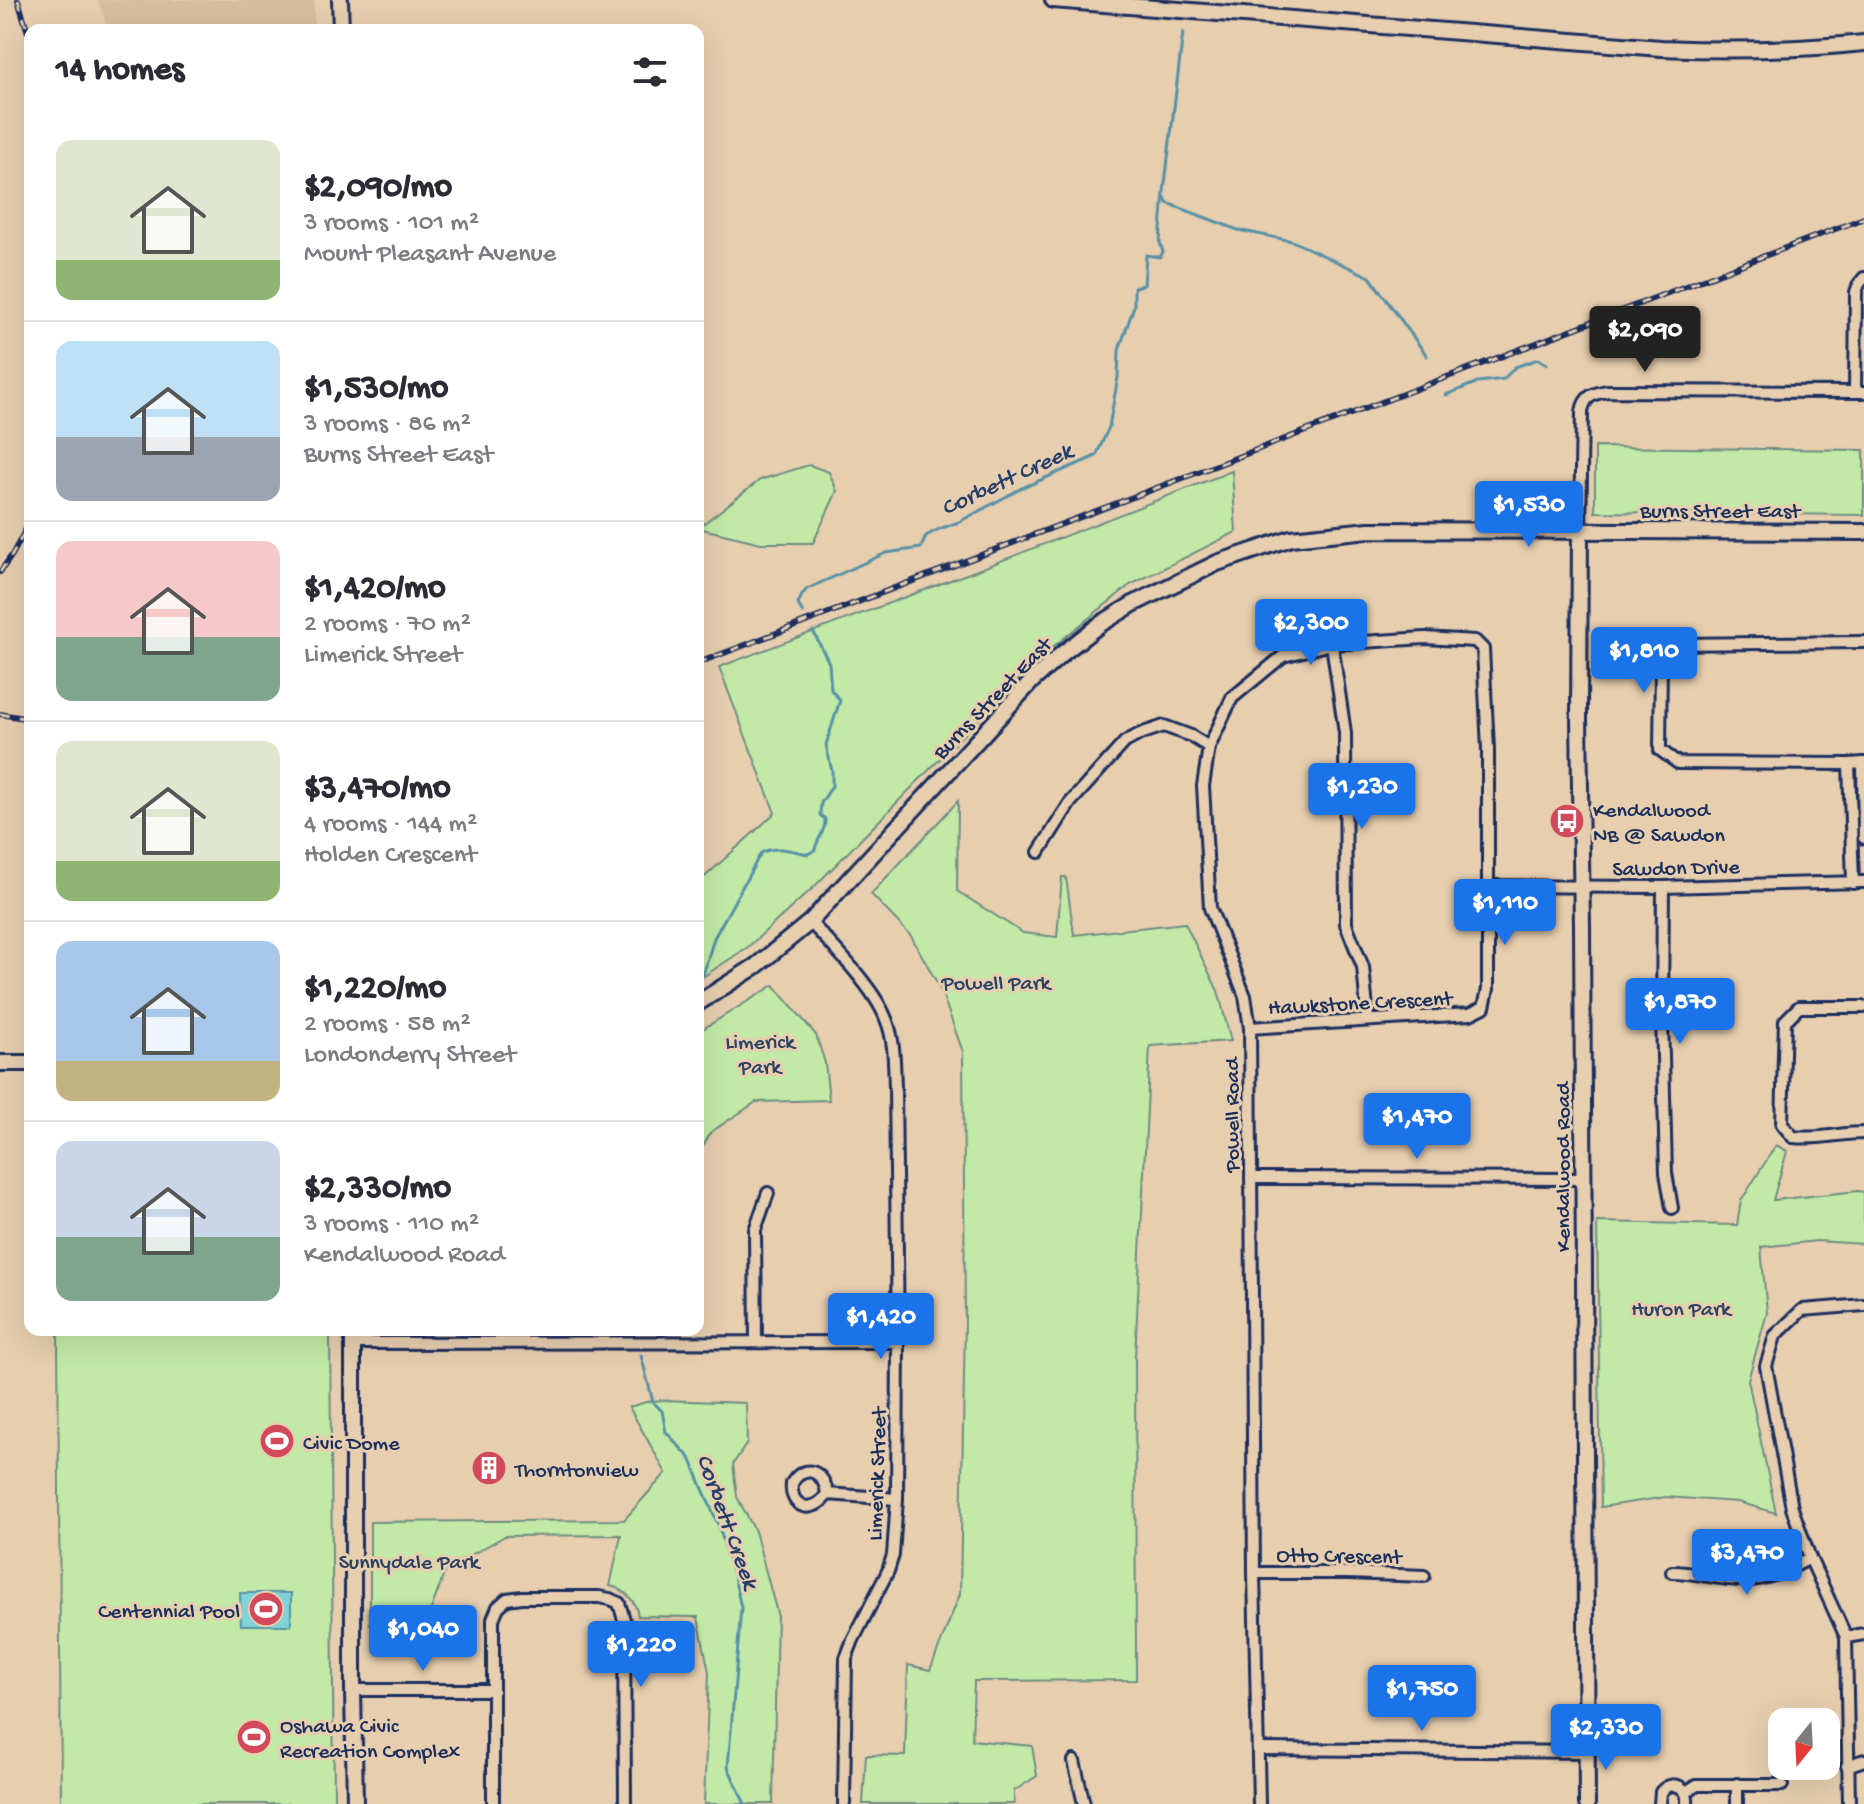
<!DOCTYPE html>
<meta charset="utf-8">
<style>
:root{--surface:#fff;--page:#f2f2f3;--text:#2b2b33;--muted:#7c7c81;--line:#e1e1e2;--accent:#1a73e8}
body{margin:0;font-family:"Gochi Hand",sans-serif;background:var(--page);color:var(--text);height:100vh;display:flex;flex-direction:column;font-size:30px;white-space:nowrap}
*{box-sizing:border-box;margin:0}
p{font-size:26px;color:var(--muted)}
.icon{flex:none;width:44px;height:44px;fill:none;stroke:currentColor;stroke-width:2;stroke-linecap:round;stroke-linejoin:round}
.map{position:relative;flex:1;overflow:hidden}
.panel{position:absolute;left:24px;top:24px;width:680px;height:1312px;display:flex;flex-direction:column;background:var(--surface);border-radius:16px;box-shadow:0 8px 32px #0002}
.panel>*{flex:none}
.needle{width:52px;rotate:198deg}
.fabs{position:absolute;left:1768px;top:1708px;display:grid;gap:16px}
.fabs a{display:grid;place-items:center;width:72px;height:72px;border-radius:16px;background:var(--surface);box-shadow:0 8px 32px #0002;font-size:40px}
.price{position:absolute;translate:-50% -68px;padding:0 18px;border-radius:8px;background:var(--accent);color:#fff;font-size:26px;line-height:52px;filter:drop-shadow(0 2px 4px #0008)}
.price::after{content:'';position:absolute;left:50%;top:48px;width:24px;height:18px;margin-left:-12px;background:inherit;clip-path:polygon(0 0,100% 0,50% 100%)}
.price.current{background:#222;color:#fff}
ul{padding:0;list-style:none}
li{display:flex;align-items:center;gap:24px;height:200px;padding:0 32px}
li+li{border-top:2px solid var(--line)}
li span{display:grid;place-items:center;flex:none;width:224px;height:160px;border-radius:16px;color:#555}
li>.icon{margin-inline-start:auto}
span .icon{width:96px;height:96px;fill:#fffc;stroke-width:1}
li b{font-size:34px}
h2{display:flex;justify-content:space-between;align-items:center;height:96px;padding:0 32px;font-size:34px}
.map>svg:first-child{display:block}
</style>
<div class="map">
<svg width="1864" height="1804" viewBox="0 0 1864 1804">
<rect width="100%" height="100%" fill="#e7ceaf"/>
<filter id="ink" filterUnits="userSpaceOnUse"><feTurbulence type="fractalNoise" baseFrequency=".0125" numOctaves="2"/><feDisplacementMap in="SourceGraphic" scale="16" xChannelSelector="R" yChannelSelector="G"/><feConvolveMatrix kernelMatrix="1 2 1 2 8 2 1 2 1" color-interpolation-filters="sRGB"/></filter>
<g filter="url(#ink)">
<polygon fill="#d7be9f" points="98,0 314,0 314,30 105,30 105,21"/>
<g fill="#c2eaa6" stroke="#6e8c82" stroke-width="2">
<polygon points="1595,447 1864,450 1864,515 1595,512"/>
<polygon points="809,465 829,472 837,491 813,543 761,543 698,528 760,480"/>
<polygon points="1232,471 1236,532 1130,585 1039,658 814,887 748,947 698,980 698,883 775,813 719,667 980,569"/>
<polygon points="958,801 957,891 1023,933 1057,937 1062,877 1066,877 1074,935 1185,923 1218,991 1231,1041 1150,1046 1135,1357 1136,1680 974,1681 972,1740 1032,1746 1037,1776 1014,1791 1014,1804 863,1804 866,1755 905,1756 908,1665 930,1670 960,1594 965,1320 963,1052 940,988 911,936 871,894"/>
<polygon points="774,985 816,1035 825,1063 829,1100 756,1102 711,1132 698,1155 698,1032"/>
<polygon points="1776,1145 1787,1151 1773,1200 1858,1191 1864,1192 1864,1244 1817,1241 1761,1247 1767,1313 1748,1380 1776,1513 1738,1502 1666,1497 1601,1507 1597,1222 1737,1225 1741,1201"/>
<polygon points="58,1330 330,1330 334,1804 61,1804"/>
<path d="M662,1400L746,1403L747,1443L733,1464L737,1497L755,1531L777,1613L773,1804H704L709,1672L698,1617L638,1616C636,1601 625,1589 610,1586L621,1535L505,1536L446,1569L426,1623L370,1624V1522L624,1520L666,1473L629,1407L646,1402Z"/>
</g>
<polygon fill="#81d3d7" stroke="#5891a7" stroke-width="2" points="240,1593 291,1593 291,1625 241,1625"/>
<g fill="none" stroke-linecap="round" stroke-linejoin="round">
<g stroke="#5891a7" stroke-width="3">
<polyline points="1165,197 1167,203 1238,230 1292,241 1370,277 1427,356"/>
<polyline points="1446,395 1478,382 1504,379 1515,367 1538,359 1547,364"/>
<polyline points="803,613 798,604 802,595 807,589 886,553 921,548 926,536 939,529 959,522 1020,489 1096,456 1109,427 1118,377 1119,350 1134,306 1134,287 1144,285 1146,255 1160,257 1163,252 1160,242 1164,192 1183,32"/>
<path d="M703,975L714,938L761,853C776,845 792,851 808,854L815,850C817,838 826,832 825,819L820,815L821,803L832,786V771L826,745L840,700L831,690L829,663L813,631"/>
<polyline points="641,1355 653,1402 662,1411 666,1432 690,1458 719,1527 734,1576 741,1608 728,1767 745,1804"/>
</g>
<defs>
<g id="street">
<polyline points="1855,392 1856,292 1859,284 1864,278"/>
<path d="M1580,530L1582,412C1584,396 1594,393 1608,391L1864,392"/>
<polyline points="1864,642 1671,644 1661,662 1660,750 1678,763 1849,764 1864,763"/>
<polyline points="1332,644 1345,733 1346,924 1363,967 1368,1020"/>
<polyline points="1863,763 1864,838"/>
<polyline points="1849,764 1853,883"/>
<polyline points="1039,852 1070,803 1125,742 1140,734 1164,726 1191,736 1209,747"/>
<polyline points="1488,886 1663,887 1864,882"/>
<polyline points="1663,887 1662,1017 1666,1173 1672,1208"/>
<path d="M810,922C833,946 875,989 886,1019C895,1040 894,1065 895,1087L898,1342L897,1499L893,1555L888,1571L853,1640L846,1658L844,1804"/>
<path d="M1864,1007H1799L1785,1021L1782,1124L1793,1137C1817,1140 1840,1133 1864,1133"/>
<polyline points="1250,1028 1470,1014 1484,1007 1488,989 1488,749 1483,649 1475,641 1425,638 1332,644 1283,656 1232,698 1209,747 1203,786 1210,908 1245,996 1250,1028 1254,1573 1259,1804"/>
<polyline points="1251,1178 1583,1179"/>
<polyline points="756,1341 755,1230 768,1193"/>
<polyline points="353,1343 898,1342"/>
<path d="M827,1494C825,1472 805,1462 792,1483C789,1509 814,1515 827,1494L897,1499"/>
<path d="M1672,1572C1697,1572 1719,1580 1743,1580C1768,1581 1789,1569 1810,1558"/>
<polyline points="1254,1573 1348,1573 1424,1576"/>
<polyline points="1846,1637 1864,1634"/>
<polyline points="353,1690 493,1690"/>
<polyline points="1258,1749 1587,1752"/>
<polyline points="1074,1761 1084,1804"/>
<polyline points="1847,1766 1864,1760"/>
<polyline points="1686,1792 1697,1785 1782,1785"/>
<polyline points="493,1804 493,1619 498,1607 507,1599 522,1597 599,1597 610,1599 619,1603 624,1620 625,1804"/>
<path d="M1660,1804L1661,1792C1672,1779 1689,1786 1687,1804"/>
<polyline points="1737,1804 1737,1784"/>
<polyline points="1849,1804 1846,1637 1810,1558 1792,1508 1766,1366 1775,1336 1802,1310 1864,1305"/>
</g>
<g id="secondary">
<polyline points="340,0 341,30"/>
<path d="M1053,0L1661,48C1729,51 1796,50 1864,43"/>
<polyline points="1580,530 1579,717 1582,927 1587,1804"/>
<polyline points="698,1003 756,966 810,922 1033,680 1063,653 1099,625 1133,604 1217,563 1291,538 1369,530 1864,532"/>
<polyline points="0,1063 30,1063"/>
<polyline points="353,1330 353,1690 355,1804"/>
</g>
</defs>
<use href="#street" stroke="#1b2f5e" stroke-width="16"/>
<use href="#secondary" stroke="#1b2f5e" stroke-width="20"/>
<use href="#street" stroke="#e7ceaf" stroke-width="10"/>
<use href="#secondary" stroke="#e7ceaf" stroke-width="14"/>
<defs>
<g id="rail">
<polyline points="18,0 30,39"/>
<polyline points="0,572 12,555 30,522"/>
<polyline points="698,663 1864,218"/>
<polyline points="0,714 30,719"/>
</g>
</defs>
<use href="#rail" stroke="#1b2f5e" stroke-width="6"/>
<use href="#rail" stroke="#e7ceaf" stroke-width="3" stroke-dasharray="9" stroke-linecap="butt"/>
</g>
</g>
<defs>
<symbol id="bus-disc" viewBox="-11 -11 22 22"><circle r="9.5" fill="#d1495b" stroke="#e7ceaf"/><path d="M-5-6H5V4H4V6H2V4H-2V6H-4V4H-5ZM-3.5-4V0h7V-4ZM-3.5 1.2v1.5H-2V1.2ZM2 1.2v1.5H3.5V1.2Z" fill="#fff"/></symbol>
<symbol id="stadium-disc" viewBox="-11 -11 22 22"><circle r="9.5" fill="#d1495b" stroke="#e7ceaf"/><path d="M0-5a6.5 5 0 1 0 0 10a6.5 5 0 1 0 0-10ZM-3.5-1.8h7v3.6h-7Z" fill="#fff"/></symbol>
<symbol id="building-disc" viewBox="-11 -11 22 22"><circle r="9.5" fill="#d1495b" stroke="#e7ceaf"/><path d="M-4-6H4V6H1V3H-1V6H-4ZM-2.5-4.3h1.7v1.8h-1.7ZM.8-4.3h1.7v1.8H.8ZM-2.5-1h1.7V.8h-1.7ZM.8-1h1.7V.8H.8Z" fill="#fff"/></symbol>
</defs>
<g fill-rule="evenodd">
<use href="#bus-disc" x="1547" y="801" width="40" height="40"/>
<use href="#stadium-disc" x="257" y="1421" width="40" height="40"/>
<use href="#building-disc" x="469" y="1448" width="40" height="40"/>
<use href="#stadium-disc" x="246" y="1589" width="40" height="40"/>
<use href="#stadium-disc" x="234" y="1717" width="40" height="40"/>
</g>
<g text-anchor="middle" stroke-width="6" stroke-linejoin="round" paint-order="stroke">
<g font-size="22" fill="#1b2f5e" stroke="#e7ceaf">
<text x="1720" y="517">Burns Street East</text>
<text transform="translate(991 697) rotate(-46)" y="8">Burns Street East</text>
<text transform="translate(1676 866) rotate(-1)" y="8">Sawdon Drive</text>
<text transform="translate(1360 1001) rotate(-3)" y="8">Hawkstone Crescent</text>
<text transform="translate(1230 1115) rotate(-90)" y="8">Powell Road</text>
<text transform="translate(1561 1167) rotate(-90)" y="8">Kendalwood Road</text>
<text transform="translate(875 1474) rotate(-88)" y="8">Limerick Street</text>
<text transform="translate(1339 1554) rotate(1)" y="8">Otto Crescent</text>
</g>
<g font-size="22" fill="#1b2f5e" stroke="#e7ceaf" text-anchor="start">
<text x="1593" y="816">Kendalwood<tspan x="1593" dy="25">NB @ Sawdon</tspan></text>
<text x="303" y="1449">Civic Dome</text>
<text x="515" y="1476">Thorntonview</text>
<text x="240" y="1617" text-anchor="end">Centennial Pool</text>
<text x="280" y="1732">Oshawa Civic<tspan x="280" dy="25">Recreation Complex</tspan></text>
</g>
<g font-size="22" fill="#2c4265" stroke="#e7ceaf">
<text x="996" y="989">Powell Park</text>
<text x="760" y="1048">Limerick<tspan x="760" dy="25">Park</tspan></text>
<text x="1681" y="1315">Huron Park</text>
<text x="409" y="1568">Sunnydale Park</text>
</g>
<g font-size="24" font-style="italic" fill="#253f6a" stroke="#e7ceaf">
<text transform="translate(1006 478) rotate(-25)" y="8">Corbett Creek</text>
<text transform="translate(729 1521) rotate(70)" y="8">Corbett Creek</text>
</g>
</g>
</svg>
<div class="fabs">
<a><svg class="needle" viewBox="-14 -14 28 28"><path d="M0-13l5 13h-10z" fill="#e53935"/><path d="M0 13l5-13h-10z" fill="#7c7c81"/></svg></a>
</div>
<b class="price current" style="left:1645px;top:374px">$2,090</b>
<b class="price" style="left:1529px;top:549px">$1,530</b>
<b class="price" style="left:1311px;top:667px">$2,300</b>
<b class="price" style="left:1644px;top:695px">$1,810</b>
<b class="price" style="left:1362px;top:831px">$1,230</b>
<b class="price" style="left:1505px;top:947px">$1,110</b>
<b class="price" style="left:1680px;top:1046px">$1,870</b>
<b class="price" style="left:1417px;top:1161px">$1,470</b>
<b class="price" style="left:881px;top:1361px">$1,420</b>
<b class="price" style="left:1747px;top:1597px">$3,470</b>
<b class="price" style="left:423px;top:1673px">$1,040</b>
<b class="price" style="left:641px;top:1689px">$1,220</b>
<b class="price" style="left:1422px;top:1733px">$1,750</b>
<b class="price" style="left:1606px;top:1772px">$2,330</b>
<section class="panel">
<h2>14 homes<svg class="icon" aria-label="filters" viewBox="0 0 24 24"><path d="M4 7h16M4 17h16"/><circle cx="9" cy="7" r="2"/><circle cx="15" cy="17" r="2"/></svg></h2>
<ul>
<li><span style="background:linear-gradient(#dfe7d0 75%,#8fb573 0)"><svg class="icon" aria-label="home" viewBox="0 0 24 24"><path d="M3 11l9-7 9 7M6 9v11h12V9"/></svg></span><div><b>$2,090/mo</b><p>3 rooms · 101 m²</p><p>Mount Pleasant Avenue</p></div></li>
<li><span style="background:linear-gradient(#bfe0f5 60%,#9aa5b1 0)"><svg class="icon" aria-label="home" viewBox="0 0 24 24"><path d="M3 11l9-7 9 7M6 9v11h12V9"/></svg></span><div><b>$1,530/mo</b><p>3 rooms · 86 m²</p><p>Burns Street East</p></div></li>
<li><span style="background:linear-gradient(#f6c9c9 60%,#7fa58c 0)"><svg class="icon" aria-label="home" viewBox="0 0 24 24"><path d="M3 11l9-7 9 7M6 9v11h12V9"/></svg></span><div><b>$1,420/mo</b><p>2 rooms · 70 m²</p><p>Limerick Street</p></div></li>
<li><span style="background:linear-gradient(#dfe7d0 75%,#8fb573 0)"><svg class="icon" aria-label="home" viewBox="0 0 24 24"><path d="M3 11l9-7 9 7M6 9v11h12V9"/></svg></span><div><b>$3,470/mo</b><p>4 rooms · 144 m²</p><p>Holden Crescent</p></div></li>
<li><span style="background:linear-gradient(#a9c7e8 75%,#c2b280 0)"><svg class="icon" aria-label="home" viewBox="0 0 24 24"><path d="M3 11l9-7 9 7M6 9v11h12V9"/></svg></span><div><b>$1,220/mo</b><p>2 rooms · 58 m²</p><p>Londonderry Street</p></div></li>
<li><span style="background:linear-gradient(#c9d6e8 60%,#7fa58c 0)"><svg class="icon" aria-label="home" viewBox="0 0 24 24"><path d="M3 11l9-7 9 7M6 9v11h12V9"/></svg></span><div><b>$2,330/mo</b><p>3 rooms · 110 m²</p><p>Kendalwood Road</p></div></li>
</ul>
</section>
</div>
